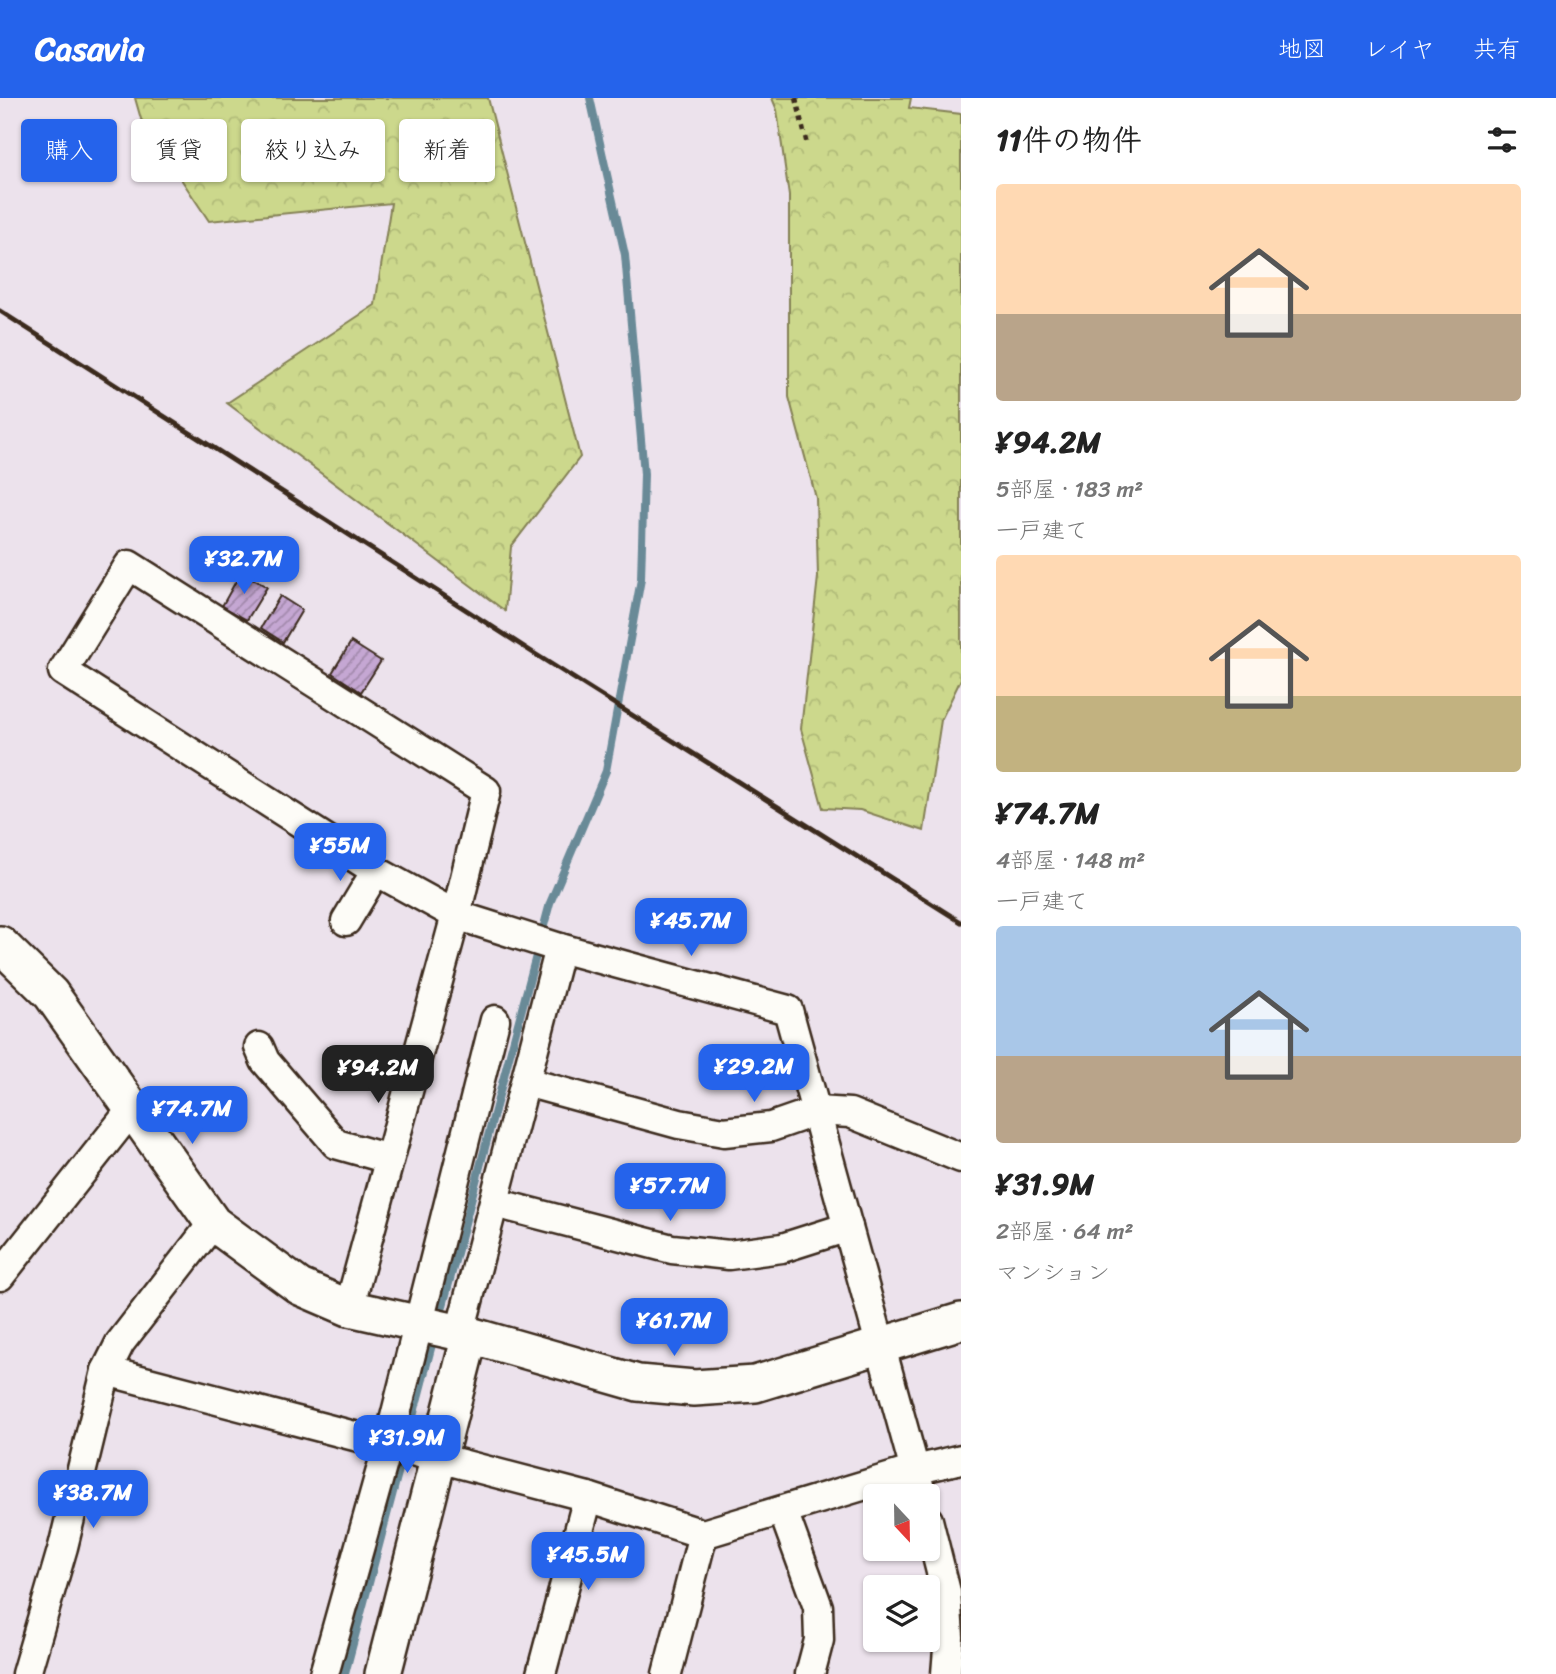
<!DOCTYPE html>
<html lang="ja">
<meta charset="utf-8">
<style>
:root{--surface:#fff;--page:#f6f6f6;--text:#222;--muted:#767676;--accent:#2563eb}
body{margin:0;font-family:Sriracha,"Klee One",sans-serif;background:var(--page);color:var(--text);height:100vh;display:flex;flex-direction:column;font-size:26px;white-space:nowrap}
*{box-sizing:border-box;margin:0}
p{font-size:23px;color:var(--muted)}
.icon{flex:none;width:38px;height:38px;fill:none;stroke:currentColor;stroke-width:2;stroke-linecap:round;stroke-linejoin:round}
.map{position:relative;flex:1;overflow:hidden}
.details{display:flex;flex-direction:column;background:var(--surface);width:595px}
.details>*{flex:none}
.hud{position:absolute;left:21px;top:21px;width:665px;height:63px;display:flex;gap:14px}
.needle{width:46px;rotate:158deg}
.tools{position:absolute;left:863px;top:1386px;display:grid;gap:14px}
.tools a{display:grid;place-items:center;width:77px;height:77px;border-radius:7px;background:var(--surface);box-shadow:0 2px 5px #0004;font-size:35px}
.price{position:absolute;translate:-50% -60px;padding:0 16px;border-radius:14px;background:var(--accent);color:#fff;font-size:23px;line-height:46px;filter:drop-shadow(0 2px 4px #0008)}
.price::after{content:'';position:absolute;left:50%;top:42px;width:21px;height:16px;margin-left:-10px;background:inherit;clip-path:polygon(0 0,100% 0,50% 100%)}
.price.current{background:#222;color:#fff}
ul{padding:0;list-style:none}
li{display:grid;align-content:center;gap:14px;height:371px;padding:0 35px}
li span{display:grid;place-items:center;height:217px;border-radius:7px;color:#555}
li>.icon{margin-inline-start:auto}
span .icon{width:126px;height:126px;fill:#fffc;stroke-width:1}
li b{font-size:30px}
h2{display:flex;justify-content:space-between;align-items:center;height:84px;padding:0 35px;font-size:30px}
.pill{padding:0 24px;border-radius:7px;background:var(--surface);box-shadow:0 2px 5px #0004;font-size:24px;line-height:63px}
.pill.current{background:var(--accent);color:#fff}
header{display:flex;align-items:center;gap:42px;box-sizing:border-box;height:98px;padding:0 35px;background:var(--accent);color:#fff}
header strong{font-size:33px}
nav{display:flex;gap:38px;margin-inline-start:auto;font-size:24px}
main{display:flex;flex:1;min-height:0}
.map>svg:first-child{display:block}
</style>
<header>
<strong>Casavia</strong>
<nav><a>地図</a><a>レイヤ</a><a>共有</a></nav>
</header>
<main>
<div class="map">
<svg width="961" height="1576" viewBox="0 0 961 1576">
<defs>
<pattern id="forest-crowns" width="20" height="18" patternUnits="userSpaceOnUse" patternTransform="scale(1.75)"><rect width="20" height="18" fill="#ccd88c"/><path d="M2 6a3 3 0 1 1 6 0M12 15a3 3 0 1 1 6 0" fill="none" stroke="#b0ba78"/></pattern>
<pattern id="building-hatch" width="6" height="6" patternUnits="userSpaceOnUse" patternTransform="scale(1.75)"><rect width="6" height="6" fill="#c5a7d3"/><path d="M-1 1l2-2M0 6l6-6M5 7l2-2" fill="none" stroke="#a188ab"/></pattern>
</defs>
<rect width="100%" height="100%" fill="#ece2ec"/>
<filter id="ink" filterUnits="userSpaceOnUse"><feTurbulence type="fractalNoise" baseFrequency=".0143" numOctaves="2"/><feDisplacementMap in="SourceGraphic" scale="14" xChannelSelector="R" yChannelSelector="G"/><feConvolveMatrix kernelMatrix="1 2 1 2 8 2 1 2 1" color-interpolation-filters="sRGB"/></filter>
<g filter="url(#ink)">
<g fill="url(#forest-crowns)" stroke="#848155" stroke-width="2">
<polygon points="135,0 488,0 580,359 511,449 505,513 227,305 375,207 391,105 209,123 141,21"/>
<polygon points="772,0 911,0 909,10 961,16 961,581 941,622 924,733 860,712 823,710 801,631 818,479 816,400 789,299 789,98 777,12"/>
</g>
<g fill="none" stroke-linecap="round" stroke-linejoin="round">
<g stroke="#698a97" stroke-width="8">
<polyline points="439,1223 550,805 606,673 641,481 644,376 625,157 590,0"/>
<polyline points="345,1576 434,1239"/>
</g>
</g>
<g fill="url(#building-hatch)" stroke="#3b2a1e" stroke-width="2">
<polygon points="241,474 267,489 247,522 222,508"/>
<polygon points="280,498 302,512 283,544 261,530"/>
<polygon points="351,544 381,563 361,594 332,575"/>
</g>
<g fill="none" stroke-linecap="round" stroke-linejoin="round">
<defs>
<g id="minor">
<polyline points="346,823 376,773"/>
<polyline points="259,949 265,963 336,1046 389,1061"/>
<polyline points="526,984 679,1026 724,1034 771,1029 817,1013 850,1015 961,1060"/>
<polyline points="495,1105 672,1151 729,1157 782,1150 848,1129"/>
<polyline points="0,1178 132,1011"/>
<polyline points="349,1210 456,817 486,693 129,467 63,573 376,773 456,817 560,850 788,912 922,1398"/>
<polyline points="460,1234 560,850"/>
<polyline points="106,1273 588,1399 703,1436 915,1372 961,1361"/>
<polyline points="783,1413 818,1509 819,1542 810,1576"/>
<polyline points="928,1422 946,1494 949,1539 946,1576"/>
<polyline points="26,1576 63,1449 106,1273 120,1245 213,1125"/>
<polyline points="324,1576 388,1347 495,922"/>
<polyline points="541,1576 588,1399"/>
<polyline points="667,1576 703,1436"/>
</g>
<g id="tertiary">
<polyline points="0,846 51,896 213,1125 300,1189 349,1210 470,1237 638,1285 694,1290 755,1286 961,1223"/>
<polyline points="383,1576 470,1237"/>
</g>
</defs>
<use href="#minor" stroke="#3b2a1e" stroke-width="33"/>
<use href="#tertiary" stroke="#3b2a1e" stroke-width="40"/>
<polyline stroke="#3b2a1e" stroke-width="4.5" stroke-dasharray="5 5" stroke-linecap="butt" points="796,0 807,47"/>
<use href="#minor" stroke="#fdfcf7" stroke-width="28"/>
<use href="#tertiary" stroke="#fdfcf7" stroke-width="35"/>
<polyline stroke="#3b2a1e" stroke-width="5" points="0,213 535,556 961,824"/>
</g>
</g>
</svg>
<div class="tools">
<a><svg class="needle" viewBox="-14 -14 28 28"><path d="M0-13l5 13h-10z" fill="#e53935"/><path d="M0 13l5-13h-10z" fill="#767676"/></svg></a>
<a><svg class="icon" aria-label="layers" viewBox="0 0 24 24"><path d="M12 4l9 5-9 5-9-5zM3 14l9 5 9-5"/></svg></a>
</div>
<b class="price" style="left:244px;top:498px">¥32.7M</b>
<b class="price" style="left:340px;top:785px">¥55M</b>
<b class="price" style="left:691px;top:860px">¥45.7M</b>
<b class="price" style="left:754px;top:1006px">¥29.2M</b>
<b class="price current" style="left:378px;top:1007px">¥94.2M</b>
<b class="price" style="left:192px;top:1048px">¥74.7M</b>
<b class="price" style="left:670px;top:1125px">¥57.7M</b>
<b class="price" style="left:674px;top:1260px">¥61.7M</b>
<b class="price" style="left:407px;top:1377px">¥31.9M</b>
<b class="price" style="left:93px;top:1432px">¥38.7M</b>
<b class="price" style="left:588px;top:1494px">¥45.5M</b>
<div class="hud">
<a class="pill current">購入</a>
<a class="pill">賃貸</a>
<a class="pill">絞り込み</a>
<a class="pill">新着</a>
</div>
</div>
<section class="details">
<h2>11件の物件<svg class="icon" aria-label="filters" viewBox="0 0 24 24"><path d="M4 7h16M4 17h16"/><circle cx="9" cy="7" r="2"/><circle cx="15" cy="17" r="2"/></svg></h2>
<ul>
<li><span style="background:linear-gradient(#ffd9b3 60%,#b9a48a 0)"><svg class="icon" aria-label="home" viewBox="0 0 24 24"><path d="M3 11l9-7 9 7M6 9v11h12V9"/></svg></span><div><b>¥94.2M</b><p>5部屋 · 183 m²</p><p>一戸建て</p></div></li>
<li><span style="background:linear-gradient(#ffd9b3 65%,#c2b280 0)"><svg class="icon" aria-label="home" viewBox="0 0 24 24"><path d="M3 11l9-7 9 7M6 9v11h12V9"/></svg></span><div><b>¥74.7M</b><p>4部屋 · 148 m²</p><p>一戸建て</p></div></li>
<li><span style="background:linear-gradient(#a9c7e8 60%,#b9a48a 0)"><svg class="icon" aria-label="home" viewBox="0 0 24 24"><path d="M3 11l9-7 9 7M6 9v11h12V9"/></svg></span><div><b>¥31.9M</b><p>2部屋 · 64 m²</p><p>マンション</p></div></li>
</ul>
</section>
</main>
